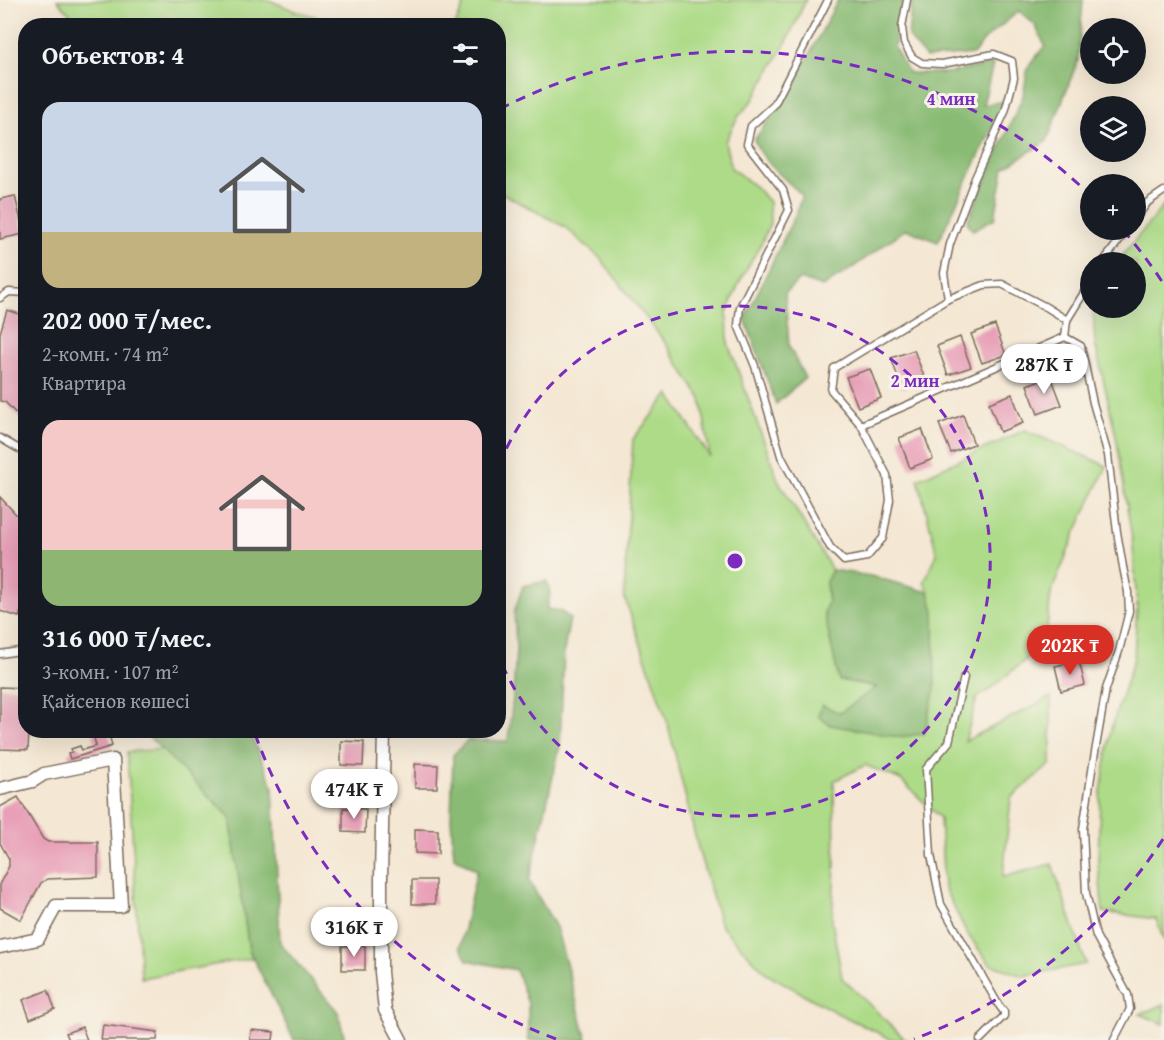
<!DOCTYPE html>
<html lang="ru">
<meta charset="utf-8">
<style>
:root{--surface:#171b24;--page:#20242c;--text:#f1f3f6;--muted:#9ea1a6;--accent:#d93025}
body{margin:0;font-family:"Gentium Book Plus",serif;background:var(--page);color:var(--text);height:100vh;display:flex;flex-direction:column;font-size:22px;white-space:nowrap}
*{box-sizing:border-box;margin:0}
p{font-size:20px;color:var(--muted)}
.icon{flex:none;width:33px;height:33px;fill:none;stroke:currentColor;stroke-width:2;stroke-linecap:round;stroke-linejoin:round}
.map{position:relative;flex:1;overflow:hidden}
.drawer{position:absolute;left:18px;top:18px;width:488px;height:720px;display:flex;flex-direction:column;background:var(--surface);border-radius:24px;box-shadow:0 6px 24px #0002}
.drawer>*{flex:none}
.buttons{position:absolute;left:1080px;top:18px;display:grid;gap:12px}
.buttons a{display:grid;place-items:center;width:66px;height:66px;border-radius:50%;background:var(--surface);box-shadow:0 6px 24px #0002;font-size:30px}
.price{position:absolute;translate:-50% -51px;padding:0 14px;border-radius:21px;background:#fff;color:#222;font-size:20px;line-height:39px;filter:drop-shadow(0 2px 3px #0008)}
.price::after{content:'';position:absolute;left:50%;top:36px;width:18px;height:14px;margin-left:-9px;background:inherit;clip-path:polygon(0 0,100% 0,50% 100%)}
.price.on{background:var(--accent);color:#fff}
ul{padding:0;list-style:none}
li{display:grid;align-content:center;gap:12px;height:318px;padding:0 24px}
li span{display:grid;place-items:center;height:186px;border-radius:18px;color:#555}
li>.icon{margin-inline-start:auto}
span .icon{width:108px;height:108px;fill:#fffc;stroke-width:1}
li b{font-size:26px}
h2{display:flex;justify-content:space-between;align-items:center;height:72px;padding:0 24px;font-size:26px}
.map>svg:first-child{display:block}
</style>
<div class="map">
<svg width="1164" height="1040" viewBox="0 0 1164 1040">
<rect width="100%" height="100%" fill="#f7f3e8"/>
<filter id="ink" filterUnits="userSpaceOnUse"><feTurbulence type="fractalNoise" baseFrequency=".0167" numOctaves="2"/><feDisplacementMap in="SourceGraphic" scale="12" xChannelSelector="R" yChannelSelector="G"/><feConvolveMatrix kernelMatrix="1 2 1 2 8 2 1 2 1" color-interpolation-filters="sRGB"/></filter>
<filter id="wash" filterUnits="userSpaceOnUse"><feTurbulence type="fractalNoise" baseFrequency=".008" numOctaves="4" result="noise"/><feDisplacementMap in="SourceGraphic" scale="24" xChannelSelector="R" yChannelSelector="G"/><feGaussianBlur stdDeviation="1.35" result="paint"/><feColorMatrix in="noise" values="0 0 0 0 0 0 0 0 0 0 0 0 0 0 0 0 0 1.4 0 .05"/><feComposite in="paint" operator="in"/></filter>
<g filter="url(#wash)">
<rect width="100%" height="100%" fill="#f4e7d3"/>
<g fill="#addb88" stroke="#748253" stroke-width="1.5">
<polygon points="57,0 269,0 295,11 349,25 80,25"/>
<polygon points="466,0 806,0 787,41 753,100 738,117 725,142 731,168 756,187 769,202 770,223 762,242 739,283 727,312 728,343 778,480 832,570 826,582 828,602 824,613 878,686 840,713 819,716 898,737 929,592 924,582 937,554 918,479 1025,430 1107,466 1074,536 1051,593 1045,643 993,687 977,698 965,741 1051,697 1051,764 1011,798 1003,877 1052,864 1086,964 1023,976 990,964 968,935 944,888 940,818 901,780 865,765 834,781 835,866 832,921 842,978 906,1040 893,1040 835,1012 766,973 721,926 699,852 667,721 624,596 633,439 669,394 710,457 701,399 664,341 601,259 565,227 498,191 498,26 455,26"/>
<polygon points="1164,205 1164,941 1156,919 1103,912 1098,863 1100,798 1111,729 1134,658 1137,607 1133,545 1116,436 1095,343 1093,308 1136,308 1136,262 1117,262"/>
<polygon points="162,749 230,817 249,950 253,958 141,978 127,752"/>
<polygon points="1164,1004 1164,1024 1140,1014"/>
</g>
<g fill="#8abb74" stroke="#627249" stroke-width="1.5">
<path d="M838,0H903L894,47L909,73H948L993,64L983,105L1005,101L938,242L906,229L851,269L822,287L800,279L785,293L789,346L805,378L776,404L745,319L797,211L802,195C785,179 763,162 754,140L791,90Z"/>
<polygon points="912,0 1083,0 1078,60 1047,141 1004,168 995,218 973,230 967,222 1023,96 1028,67 1045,46 1035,25 1019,11 984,40 974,54 926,58 908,37"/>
<polygon points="832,570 871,576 929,592 934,611 935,689 924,734 899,737 830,725 818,716 822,705 840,713 877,687 839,680 824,613 828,602 826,582"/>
<polygon points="547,581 550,593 547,609 560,611 570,618 564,651 560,746 529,881 556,927 587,1040 528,1040 528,1004 516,970 467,960 460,947 477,870 454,857 451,820 453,755 468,740 508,741 513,697 516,648 514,612 523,586"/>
<polygon points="143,731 249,731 273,786 280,943 338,1012 345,1040 294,1040 249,950 230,817"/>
</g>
<g id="blocks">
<g fill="#e8a0b8">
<polygon points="15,196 24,234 0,239 0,199"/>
<polygon points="7,310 26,316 26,424 5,402 0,401 0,333"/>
<polygon points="995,325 1006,355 982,363 971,334"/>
<polygon points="960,337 971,367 948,375 937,346"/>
<polygon points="914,350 925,379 902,388 891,358"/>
<polygon points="870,369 881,398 858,407 846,377"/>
<polygon points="1051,376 1062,405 1038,414 1027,385"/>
<polygon points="1012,394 1023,423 1000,432 989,403"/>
<polygon points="963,415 974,444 951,453 939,424"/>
<polygon points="922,429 933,459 910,468 899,438"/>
<polygon points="0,497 26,525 26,597 19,617 0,611"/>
<polygon points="1079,661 1085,685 1061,691 1055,666"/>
<polygon points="0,687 26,688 26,730 29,730 28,750 0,749"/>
<polygon points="105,730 108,730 112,746 70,759 68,753 72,752 71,749 80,746 82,750 96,746 93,734"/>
<polygon points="341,741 364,742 363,766 341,765"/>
<polygon points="415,764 438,765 437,788 415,788"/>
<polygon points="18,797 43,839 48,842 98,842 98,877 47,879 41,883 21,920 0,908 0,883 9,866 9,859 0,843 0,807"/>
<polygon points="343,808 366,809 365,833 343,832"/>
<polygon points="415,829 438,830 438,854 415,853"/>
<rect x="412" y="880" width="23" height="24"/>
<rect x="342" y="946" width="23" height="24"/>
<polygon points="48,990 55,1009 30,1019 23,1000"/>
<polygon points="103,1025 158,1032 157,1040 101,1040"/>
<polygon points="82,1027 87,1040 69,1040 66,1033"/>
<polygon points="251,1030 274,1032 273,1040 250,1040"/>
</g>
</g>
</g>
<g filter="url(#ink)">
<use href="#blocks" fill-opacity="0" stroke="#7c6c5d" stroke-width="1.5"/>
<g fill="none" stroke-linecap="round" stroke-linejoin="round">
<defs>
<g id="lane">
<polyline points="828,0 774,105 751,126 747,144 783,190 789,210 740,307 738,325 755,366 781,456 830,547 844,561 867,557 883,538 890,500 887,475 861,425 831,390 834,368 948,299"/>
<polyline points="907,0 902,27 904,43 912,57 922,63 942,64 994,54 1012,61 1014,78 1005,112 975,178 950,244 944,273 948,299 984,285 1002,284 1046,307 1067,320"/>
<polyline points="1136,218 1148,202 1164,191"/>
<polyline points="1103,262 1127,230"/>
<polyline points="0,298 9,292 26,293"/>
<polyline points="1065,337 1081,346 1093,403 1108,455 1117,532 1123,567 1128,592 1129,611 1119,651 1106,689 1093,764 1083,829 1086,893 1096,936 1128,995 1130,1009 1114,1040"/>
<polyline points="861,425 1065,337 1067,320 1090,283"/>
<polyline points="0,438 26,453"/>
<polyline points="0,654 26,650"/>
<polyline points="964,677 949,742 926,769 931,855 941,904 998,1004 1004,1012 1004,1016 980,1040"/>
</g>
<g id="street">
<polyline points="384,730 381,878 381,972 385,1010 401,1040"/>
<polyline points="0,789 33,781 44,774 113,760 121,906 56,906 38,939 0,947"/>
</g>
</defs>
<use href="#lane" stroke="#7c6c5d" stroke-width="9"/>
<use href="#street" stroke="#7c6c5d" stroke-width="15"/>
<use href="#lane" stroke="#fff" stroke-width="6"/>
<use href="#street" stroke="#fff" stroke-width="12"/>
</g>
</g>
<g fill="none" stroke="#7b2cbf" stroke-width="3" stroke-dasharray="10 8">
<path d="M499 465A255 255 0 1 1 499 657"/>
<path d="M1163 839A510 510 0 0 1 914 1039M556 1039A510 510 0 0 1 254 731M500 109A510 510 0 0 1 1089 194M1123 230A510 510 0 0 1 1163 283"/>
</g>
<circle cx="735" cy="561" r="9" fill="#7b2cbf" stroke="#f7f3e8" stroke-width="3"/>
<g font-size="18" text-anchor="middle" font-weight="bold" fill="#7b2cbf" stroke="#f7f3e8" stroke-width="6" stroke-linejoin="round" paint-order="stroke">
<text x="951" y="105">4 мин</text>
<text x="915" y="387">2 мин</text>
</g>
</svg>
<div class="buttons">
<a><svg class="icon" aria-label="locate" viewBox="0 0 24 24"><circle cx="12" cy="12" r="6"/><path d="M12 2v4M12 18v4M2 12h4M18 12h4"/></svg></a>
<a><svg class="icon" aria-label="layers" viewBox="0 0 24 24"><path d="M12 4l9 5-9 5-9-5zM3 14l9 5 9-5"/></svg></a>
<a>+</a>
<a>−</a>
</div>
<b class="price" style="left:1044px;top:395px">287K ₸</b>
<b class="price on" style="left:1070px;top:676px">202K ₸</b>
<b class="price" style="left:354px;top:820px">474K ₸</b>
<b class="price" style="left:354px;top:958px">316K ₸</b>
<section class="drawer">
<h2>Объектов: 4<svg class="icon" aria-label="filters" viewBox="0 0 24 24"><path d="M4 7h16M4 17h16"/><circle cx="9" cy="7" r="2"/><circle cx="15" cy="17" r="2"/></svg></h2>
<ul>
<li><span style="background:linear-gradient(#c9d6e8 70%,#c2b280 0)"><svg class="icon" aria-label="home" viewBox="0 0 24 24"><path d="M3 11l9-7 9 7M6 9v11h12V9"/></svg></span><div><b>202 000 ₸/мес.</b><p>2-комн. · 74 m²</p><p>Квартира</p></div></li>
<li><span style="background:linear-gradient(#f6c9c9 70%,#8fb573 0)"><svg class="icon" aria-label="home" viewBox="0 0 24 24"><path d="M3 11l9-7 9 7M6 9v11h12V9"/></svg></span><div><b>316 000 ₸/мес.</b><p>3-комн. · 107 m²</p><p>Қайсенов көшесі</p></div></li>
</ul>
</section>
</div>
